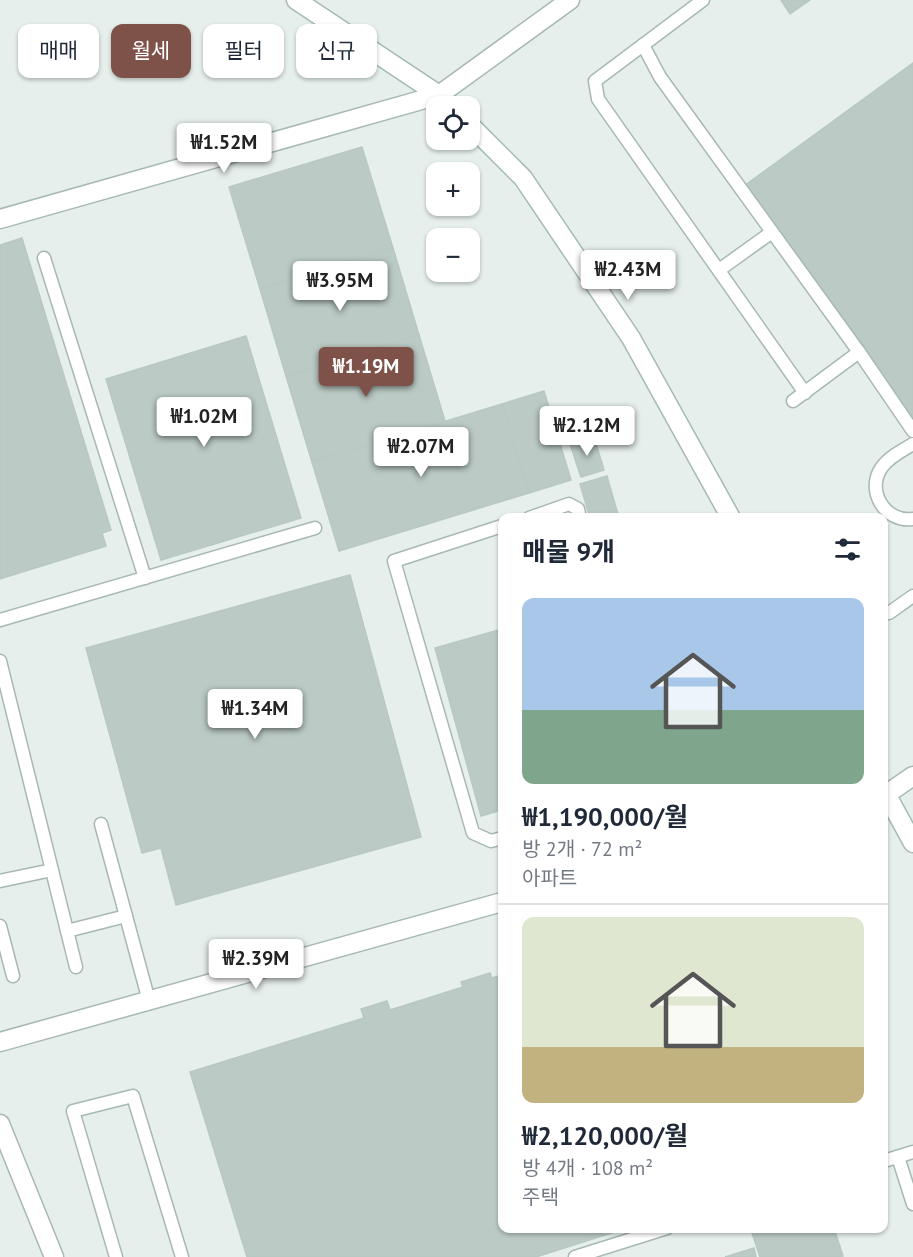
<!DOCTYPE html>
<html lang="ko">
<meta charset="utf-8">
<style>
:root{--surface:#fff;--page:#f2f2f3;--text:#1f2937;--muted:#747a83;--line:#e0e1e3;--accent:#7f5249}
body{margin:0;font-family:"PT Sans","Noto Sans KR",sans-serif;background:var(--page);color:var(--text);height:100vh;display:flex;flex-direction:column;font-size:22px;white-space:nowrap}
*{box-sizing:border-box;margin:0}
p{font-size:20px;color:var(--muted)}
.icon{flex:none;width:33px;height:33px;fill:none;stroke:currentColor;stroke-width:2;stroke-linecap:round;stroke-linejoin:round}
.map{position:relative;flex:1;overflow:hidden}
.details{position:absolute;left:498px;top:513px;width:390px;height:720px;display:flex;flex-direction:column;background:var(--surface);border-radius:12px;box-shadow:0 2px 4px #0004}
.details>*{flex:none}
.top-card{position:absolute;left:18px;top:24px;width:390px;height:54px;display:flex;gap:12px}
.controls{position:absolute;left:426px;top:96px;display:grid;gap:12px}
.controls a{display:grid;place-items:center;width:54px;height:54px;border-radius:12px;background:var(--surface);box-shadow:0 2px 4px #0004;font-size:30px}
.price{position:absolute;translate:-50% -51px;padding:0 14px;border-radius:6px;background:#fff;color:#222;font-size:20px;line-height:39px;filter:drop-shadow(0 2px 3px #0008)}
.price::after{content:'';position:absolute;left:50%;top:36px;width:18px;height:14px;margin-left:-9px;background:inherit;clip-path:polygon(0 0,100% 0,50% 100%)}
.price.current{background:var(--accent);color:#fff}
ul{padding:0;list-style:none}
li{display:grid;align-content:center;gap:12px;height:318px;padding:0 24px}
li+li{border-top:2px solid var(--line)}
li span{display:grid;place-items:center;height:186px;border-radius:12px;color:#555}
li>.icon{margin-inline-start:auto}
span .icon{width:108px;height:108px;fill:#fffc;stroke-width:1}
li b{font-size:26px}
h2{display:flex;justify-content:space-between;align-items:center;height:72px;padding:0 24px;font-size:26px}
.pill{padding:0 21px;border-radius:12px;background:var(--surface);box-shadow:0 2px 4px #0004;font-size:21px;line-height:54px}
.pill.current{background:var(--accent);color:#fff}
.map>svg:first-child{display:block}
</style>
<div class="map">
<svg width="913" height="1257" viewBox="0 0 913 1257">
<rect width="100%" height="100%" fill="#e6efeb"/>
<g fill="#bbcac4" stroke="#b8c9c2" stroke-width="1.5">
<polygon points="781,0 810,0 790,14"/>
<polygon points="913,63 913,419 744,186"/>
<polygon points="362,147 393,248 260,289 229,187"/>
<polygon points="22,238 111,530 102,533 106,546 0,579 0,245"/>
<polygon points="393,248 419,335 286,376 260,289"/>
<polygon points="419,335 445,421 312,462 286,376"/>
<polygon points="246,336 301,518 161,560 106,379"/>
<polygon points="544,391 571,480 529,493 502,404"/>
<polygon points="502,404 529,493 339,551 312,462"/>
<polygon points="594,437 604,470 581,477 570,444"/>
<polygon points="607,476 619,518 590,518 580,484"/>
<polygon points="350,575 421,837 176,905 161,848 142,853 86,648"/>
<polygon points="502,629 502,810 481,816 435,648"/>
<polygon points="490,973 492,978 502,975 502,1228 627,1228 536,1257 247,1257 190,1072 364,1018 361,1009 387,1001 390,1010 463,987 461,982"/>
<polygon points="757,1228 834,1228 843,1256 839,1257 760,1257 751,1230"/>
<polygon points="754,1248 756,1257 725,1257"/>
</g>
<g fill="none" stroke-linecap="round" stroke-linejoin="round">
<defs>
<g id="service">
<polyline points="703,0 595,81 598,99 805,393"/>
<polyline points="643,45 660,77 859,352 913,431"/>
<polyline points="44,258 145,578"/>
<polyline points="719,270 772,232"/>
<polyline points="793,401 859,352"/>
<path d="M913,444C903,450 889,457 882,467C865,490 885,523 913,519"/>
<polyline points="529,518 569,504 578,509 580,518"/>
<polyline points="502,526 394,561 473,833 491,841 502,838"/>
<polyline points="889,613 913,596"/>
<polyline points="0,620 315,528"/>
<polyline points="0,661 76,967"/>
<polyline points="101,824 149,1001"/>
<polyline points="0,881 52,870"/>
<polyline points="0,926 13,976"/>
<polyline points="67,931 126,916"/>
<polyline points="898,1157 913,1204"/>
<polyline points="884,1161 913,1152"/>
<polyline points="116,1257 73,1111 133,1096 182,1257"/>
<polyline points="575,1257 667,1228"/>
</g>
<g id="minor">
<polyline points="0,219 439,95 570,0"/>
<polyline points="884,796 913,776"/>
<polyline points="0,1042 502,902"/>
<polyline points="0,1124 54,1257"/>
</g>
<g id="secondary">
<polyline points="296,0 439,95 451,106"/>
<polyline points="470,125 523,178 631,338 731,518"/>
<polyline points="884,790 913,843"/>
</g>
</defs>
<use href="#service" stroke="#a8b8b2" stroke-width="15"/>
<use href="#minor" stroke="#a8b8b2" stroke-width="21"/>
<use href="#secondary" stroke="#a4bbb3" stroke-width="21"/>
<use href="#service" stroke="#fff" stroke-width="12"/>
<use href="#minor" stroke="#fff" stroke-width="18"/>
<use href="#secondary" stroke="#fff" stroke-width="18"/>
</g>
</svg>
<div class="controls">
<a><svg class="icon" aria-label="locate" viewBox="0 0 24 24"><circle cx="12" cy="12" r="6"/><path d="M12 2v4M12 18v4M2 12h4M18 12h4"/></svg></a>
<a>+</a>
<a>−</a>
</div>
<b class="price" style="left:224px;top:174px">₩1.52M</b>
<b class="price" style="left:628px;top:301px">₩2.43M</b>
<b class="price" style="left:340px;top:312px">₩3.95M</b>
<b class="price current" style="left:366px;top:398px">₩1.19M</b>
<b class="price" style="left:204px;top:448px">₩1.02M</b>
<b class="price" style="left:587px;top:457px">₩2.12M</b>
<b class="price" style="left:421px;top:478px">₩2.07M</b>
<b class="price" style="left:255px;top:740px">₩1.34M</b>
<b class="price" style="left:256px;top:990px">₩2.39M</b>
<div class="top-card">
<a class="pill">매매</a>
<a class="pill current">월세</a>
<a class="pill">필터</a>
<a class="pill">신규</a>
</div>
<section class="details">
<h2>매물 9개<svg class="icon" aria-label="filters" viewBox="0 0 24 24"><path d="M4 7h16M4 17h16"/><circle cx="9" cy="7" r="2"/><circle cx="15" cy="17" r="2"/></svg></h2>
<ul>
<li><span style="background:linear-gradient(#a9c7e8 60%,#7fa58c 0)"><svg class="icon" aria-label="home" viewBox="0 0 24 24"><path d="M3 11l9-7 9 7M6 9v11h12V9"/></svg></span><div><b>₩1,190,000/월</b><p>방 2개 · 72 m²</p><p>아파트</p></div></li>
<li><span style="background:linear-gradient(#dfe7d0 70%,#c2b280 0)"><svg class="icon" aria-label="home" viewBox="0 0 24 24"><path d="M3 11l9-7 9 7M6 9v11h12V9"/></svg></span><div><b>₩2,120,000/월</b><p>방 4개 · 108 m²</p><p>주택</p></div></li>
</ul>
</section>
</div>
